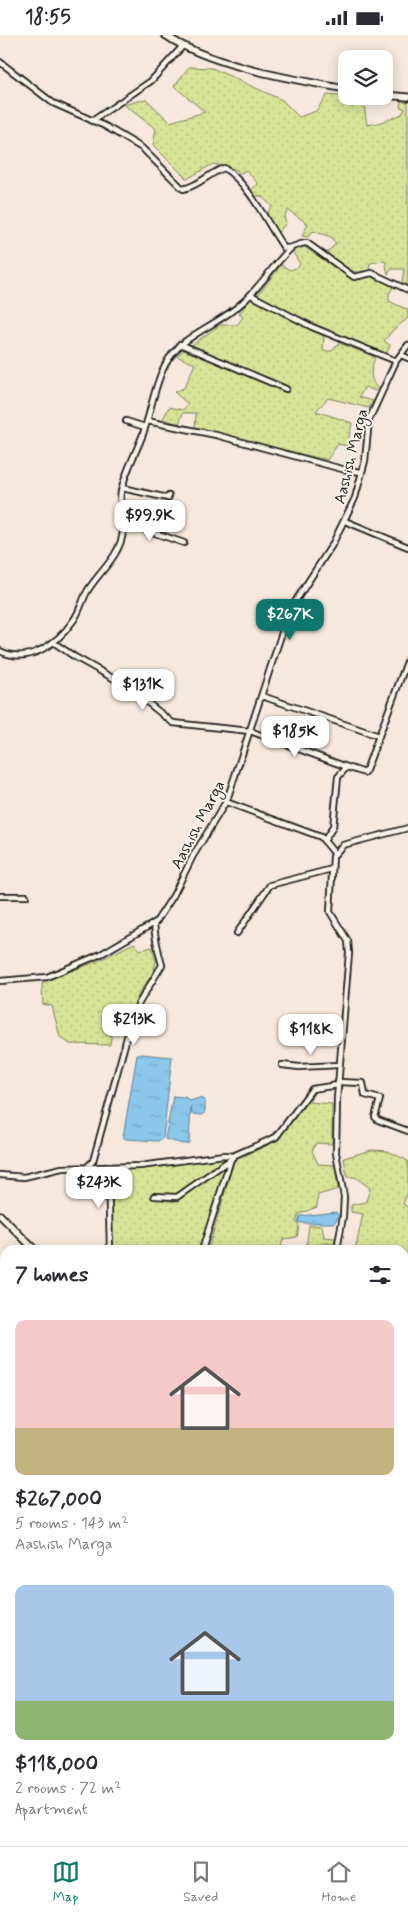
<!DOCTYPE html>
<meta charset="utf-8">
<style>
:root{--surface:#fff;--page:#f2f2f3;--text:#2b2b33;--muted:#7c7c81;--line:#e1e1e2;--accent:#0f766e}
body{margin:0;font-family:Mynerve,sans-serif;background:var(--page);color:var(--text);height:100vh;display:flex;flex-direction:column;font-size:19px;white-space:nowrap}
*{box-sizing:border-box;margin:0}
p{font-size:16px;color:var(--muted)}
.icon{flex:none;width:28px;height:28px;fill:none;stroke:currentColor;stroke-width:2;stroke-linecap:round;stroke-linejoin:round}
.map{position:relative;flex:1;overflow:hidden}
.details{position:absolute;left:0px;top:1210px;width:409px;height:601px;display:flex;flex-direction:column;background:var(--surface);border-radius:15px 15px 0 0;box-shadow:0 2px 12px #0003}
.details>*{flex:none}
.controls{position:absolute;left:338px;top:15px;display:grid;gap:10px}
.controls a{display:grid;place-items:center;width:55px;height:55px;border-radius:10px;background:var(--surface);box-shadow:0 2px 12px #0003;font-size:25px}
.price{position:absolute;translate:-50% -42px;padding:0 11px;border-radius:10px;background:#fff;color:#222;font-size:16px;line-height:32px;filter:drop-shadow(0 1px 2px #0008)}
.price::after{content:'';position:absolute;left:50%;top:30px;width:15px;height:11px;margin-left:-8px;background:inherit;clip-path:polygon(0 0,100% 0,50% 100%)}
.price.on{background:var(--accent);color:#fff}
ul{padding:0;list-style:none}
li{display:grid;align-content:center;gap:10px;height:265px;padding:0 15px}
li span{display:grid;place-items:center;height:155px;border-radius:10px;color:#555}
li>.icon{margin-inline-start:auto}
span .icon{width:90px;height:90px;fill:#fffc;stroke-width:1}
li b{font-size:21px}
h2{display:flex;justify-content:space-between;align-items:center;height:60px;padding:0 15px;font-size:21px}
.status{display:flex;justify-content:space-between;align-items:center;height:35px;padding:0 25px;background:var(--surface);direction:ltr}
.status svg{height:14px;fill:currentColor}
.dock{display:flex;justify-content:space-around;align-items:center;height:70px;border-top:1px solid var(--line);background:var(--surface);font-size:14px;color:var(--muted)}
.dock a{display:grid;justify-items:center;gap:2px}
.dock .on{color:var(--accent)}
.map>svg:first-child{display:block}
</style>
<div class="status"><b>18:55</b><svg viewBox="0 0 49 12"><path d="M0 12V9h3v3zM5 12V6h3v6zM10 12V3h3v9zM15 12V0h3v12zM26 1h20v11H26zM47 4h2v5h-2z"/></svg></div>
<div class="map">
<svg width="408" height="1811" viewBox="0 0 408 1811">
<defs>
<pattern id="grass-dots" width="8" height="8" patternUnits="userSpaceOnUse" patternTransform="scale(1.25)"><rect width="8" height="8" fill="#d7e497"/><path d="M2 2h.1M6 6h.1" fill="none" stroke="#b8c382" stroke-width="1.8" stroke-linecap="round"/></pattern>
<pattern id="water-ripples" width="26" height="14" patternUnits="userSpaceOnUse" patternTransform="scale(1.25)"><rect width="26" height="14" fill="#8bc6eb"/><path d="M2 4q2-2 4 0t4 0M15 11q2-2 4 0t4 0" fill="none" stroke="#77aac9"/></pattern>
</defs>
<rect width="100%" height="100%" fill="#f6e8dc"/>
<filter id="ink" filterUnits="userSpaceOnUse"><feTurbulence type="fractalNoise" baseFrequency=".02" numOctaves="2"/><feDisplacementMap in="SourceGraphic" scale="10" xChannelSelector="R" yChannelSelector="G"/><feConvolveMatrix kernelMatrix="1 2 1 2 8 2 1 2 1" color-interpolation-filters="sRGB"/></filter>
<g filter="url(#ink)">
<g fill="url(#grass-dots)" stroke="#7a805a">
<path d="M189,32L212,33L282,65L299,82L316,76L327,60L363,63L367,90L378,88L402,79L405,74L400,72L401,66H408V250L402,248L404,234H392L388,239L385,226L370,228L369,236C352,242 340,228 326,218L336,209L331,202L313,196L308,202L302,201L308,189L288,175L284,182L286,188L277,199L267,178L272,171L261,161H253L250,156L258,149L246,135L239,139L237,135L213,129L187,144L153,110L156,94L124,70L146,64L170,87L205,77L174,51Z"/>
<polygon points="303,211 349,242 357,245 371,240 393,252 389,259 389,266 408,275 408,283 393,295 384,306 390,310 386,319 361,311 257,261 281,230 290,235 296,233 300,229 292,216"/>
<path d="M251,263L324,301L323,316H332L339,308L375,322C371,336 368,342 378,354L375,356L365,352L359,362L373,366L369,373L328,363L316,376L352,388L347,411L338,409L327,425L195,394L196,378H183L179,389L163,384L169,372L183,375L188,369L174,357L184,353L195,329L176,321L220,290H237L243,282L239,279Z"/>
<polygon points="134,908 140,915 152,912 156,926 153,938 140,957 125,989 112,994 110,1010 70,1009 60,1002 52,971 43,969 42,949 50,943 96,927"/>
<polygon points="314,1058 309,1067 332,1069 332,1109 316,1108 312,1116 318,1129 335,1130 338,1154 318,1160 317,1172 299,1179 296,1187 299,1191 297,1202 283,1204 281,1212 306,1214 309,1190 322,1191 324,1202 335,1203 335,1209 321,1208 319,1215 208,1215 234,1126 278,1105 306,1065"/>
<polygon points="371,1115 388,1116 408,1126 408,1157 403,1169 408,1172 408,1280 404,1284 404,1215 355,1215 363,1179 351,1177 351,1170 366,1167 370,1153 355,1142 347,1142 344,1123"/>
<polygon points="223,1122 230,1123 175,1161 153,1159 151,1162 174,1167 229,1128 201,1215 113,1215 110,1134 138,1133"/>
</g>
<g fill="url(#water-ripples)" stroke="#5f8298">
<polygon points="141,1019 172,1022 163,1103 158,1106 126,1104 123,1102 137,1020"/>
<polygon points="173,1061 185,1062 190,1066 199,1063 205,1065 205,1076 203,1080 192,1079 191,1071 189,1108 183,1109 165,1104"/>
<polygon points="336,1177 339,1181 334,1188 298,1188 300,1181"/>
</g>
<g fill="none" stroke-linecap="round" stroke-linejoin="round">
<defs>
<g id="minor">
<path d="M0,27L53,68L105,91L142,113L183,154C199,151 209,138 224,133C251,151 266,187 284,213C293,214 298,208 307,208L354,242L372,238L408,255"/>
<polyline points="92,86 151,46 181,13 181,10"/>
<polyline points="251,260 312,292 396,326"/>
<polyline points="180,309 286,354"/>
<polyline points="401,320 408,323"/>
<polyline points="126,386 145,392"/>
<polyline points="147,386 216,400 342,434 361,437"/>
<polyline points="122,453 168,463 169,461"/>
<polyline points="345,486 408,512"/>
<polyline points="123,487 184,508"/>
<polyline points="53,607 75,622 127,651 173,688 250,696 347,732"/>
<path d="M0,616C28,630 57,609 73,586C80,577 82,565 88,555C100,536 120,521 123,497C125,483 118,470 121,456C126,435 136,418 143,399C151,377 154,351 165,330C182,298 217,292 243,267C261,251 273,230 291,213"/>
<polyline points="262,661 379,701"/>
<polyline points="226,767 321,802 335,819"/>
<polyline points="324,806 333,792 338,742 347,732 365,738 408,624"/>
<polyline points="0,861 26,861"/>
<polyline points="237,898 270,850 332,834"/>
<polyline points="0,946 47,942 101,919 156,887 173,861 193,821 227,765 289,576 332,510 355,463 365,426 369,385 396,326 408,310"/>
<polyline points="282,1030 299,1032 339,1030"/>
<polyline points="338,1047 363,1048 365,1060 380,1064 375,1082 378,1085 408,1096"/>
<path d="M87,1132L93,1126L127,1002L139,968L162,930C158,916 155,903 154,889"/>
<polyline points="108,1132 110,1215"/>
<polyline points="0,1140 24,1142 62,1133 140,1131 224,1120 234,1121"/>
<polyline points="154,1161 177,1162 231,1124"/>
<polyline points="202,1215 231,1124 235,1120 276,1102 312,1054 338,1050"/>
<polyline points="337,1215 343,1181 344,1162 336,1118 337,1064 349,918 348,906 330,877 333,821 343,810 408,793"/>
<polyline points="0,1308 5,1310"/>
<polyline points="0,1331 5,1315"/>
<polyline points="404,1462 408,1471"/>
<polyline points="0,1550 5,1540"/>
<polyline points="404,1633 408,1632"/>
<polyline points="404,1684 408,1680"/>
<polyline points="0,1724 5,1725"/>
<polyline points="404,1806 408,1808"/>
<polyline points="98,1811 100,1806"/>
</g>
<g id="tertiary">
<path d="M165,0C210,31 292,44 346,54"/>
<polyline points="384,60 408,62"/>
<polyline points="0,1180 35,1215"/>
<polyline points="404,1321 408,1318"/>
<polyline points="345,1811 347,1806"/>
</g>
</defs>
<use href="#minor" stroke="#1c1c1c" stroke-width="8"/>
<use href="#tertiary" stroke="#1c1c1c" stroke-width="9"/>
<use href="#minor" stroke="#f7f3e8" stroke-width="4.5"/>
<use href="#tertiary" stroke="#f7f3e8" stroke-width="5.5"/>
</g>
</g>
<g text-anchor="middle" stroke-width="4" stroke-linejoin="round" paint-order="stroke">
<g font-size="16" fill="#1c1c1c" stroke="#f7f3e8">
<text transform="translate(350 421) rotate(-76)" y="6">Aashish Marga</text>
<text transform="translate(197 789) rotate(-62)" y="6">Aashish Marga</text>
</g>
</g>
</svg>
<div class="controls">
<a><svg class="icon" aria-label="layers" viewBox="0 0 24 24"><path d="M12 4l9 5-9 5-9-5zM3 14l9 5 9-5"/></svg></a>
</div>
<b class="price" style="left:150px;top:507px">$99.9K</b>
<b class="price on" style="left:290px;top:606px">$267K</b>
<b class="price" style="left:143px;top:676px">$131K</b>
<b class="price" style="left:295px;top:723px">$185K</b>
<b class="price" style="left:134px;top:1011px">$213K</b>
<b class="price" style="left:311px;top:1021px">$118K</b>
<b class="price" style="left:99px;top:1174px">$243K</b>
<section class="details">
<h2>7 homes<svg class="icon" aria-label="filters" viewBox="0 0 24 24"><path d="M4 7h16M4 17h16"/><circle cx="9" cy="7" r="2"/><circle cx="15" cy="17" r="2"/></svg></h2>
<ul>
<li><span style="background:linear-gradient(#f6c9c9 70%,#c2b280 0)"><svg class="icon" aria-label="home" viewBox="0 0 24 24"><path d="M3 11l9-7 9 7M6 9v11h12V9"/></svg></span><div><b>$267,000</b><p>5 rooms · 143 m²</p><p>Aashish Marga</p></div></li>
<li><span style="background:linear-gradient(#a9c7e8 75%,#8fb573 0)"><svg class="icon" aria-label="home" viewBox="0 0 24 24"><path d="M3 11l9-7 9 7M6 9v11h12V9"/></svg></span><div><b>$118,000</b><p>2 rooms · 72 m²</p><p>Apartment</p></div></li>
</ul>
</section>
</div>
<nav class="dock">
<a class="on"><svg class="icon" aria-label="map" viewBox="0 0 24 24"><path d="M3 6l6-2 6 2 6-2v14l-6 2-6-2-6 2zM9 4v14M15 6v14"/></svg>Map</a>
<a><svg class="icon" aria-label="saved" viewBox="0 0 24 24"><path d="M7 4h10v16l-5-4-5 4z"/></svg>Saved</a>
<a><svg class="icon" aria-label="home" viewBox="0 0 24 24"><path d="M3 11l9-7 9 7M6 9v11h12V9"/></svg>Home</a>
</nav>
